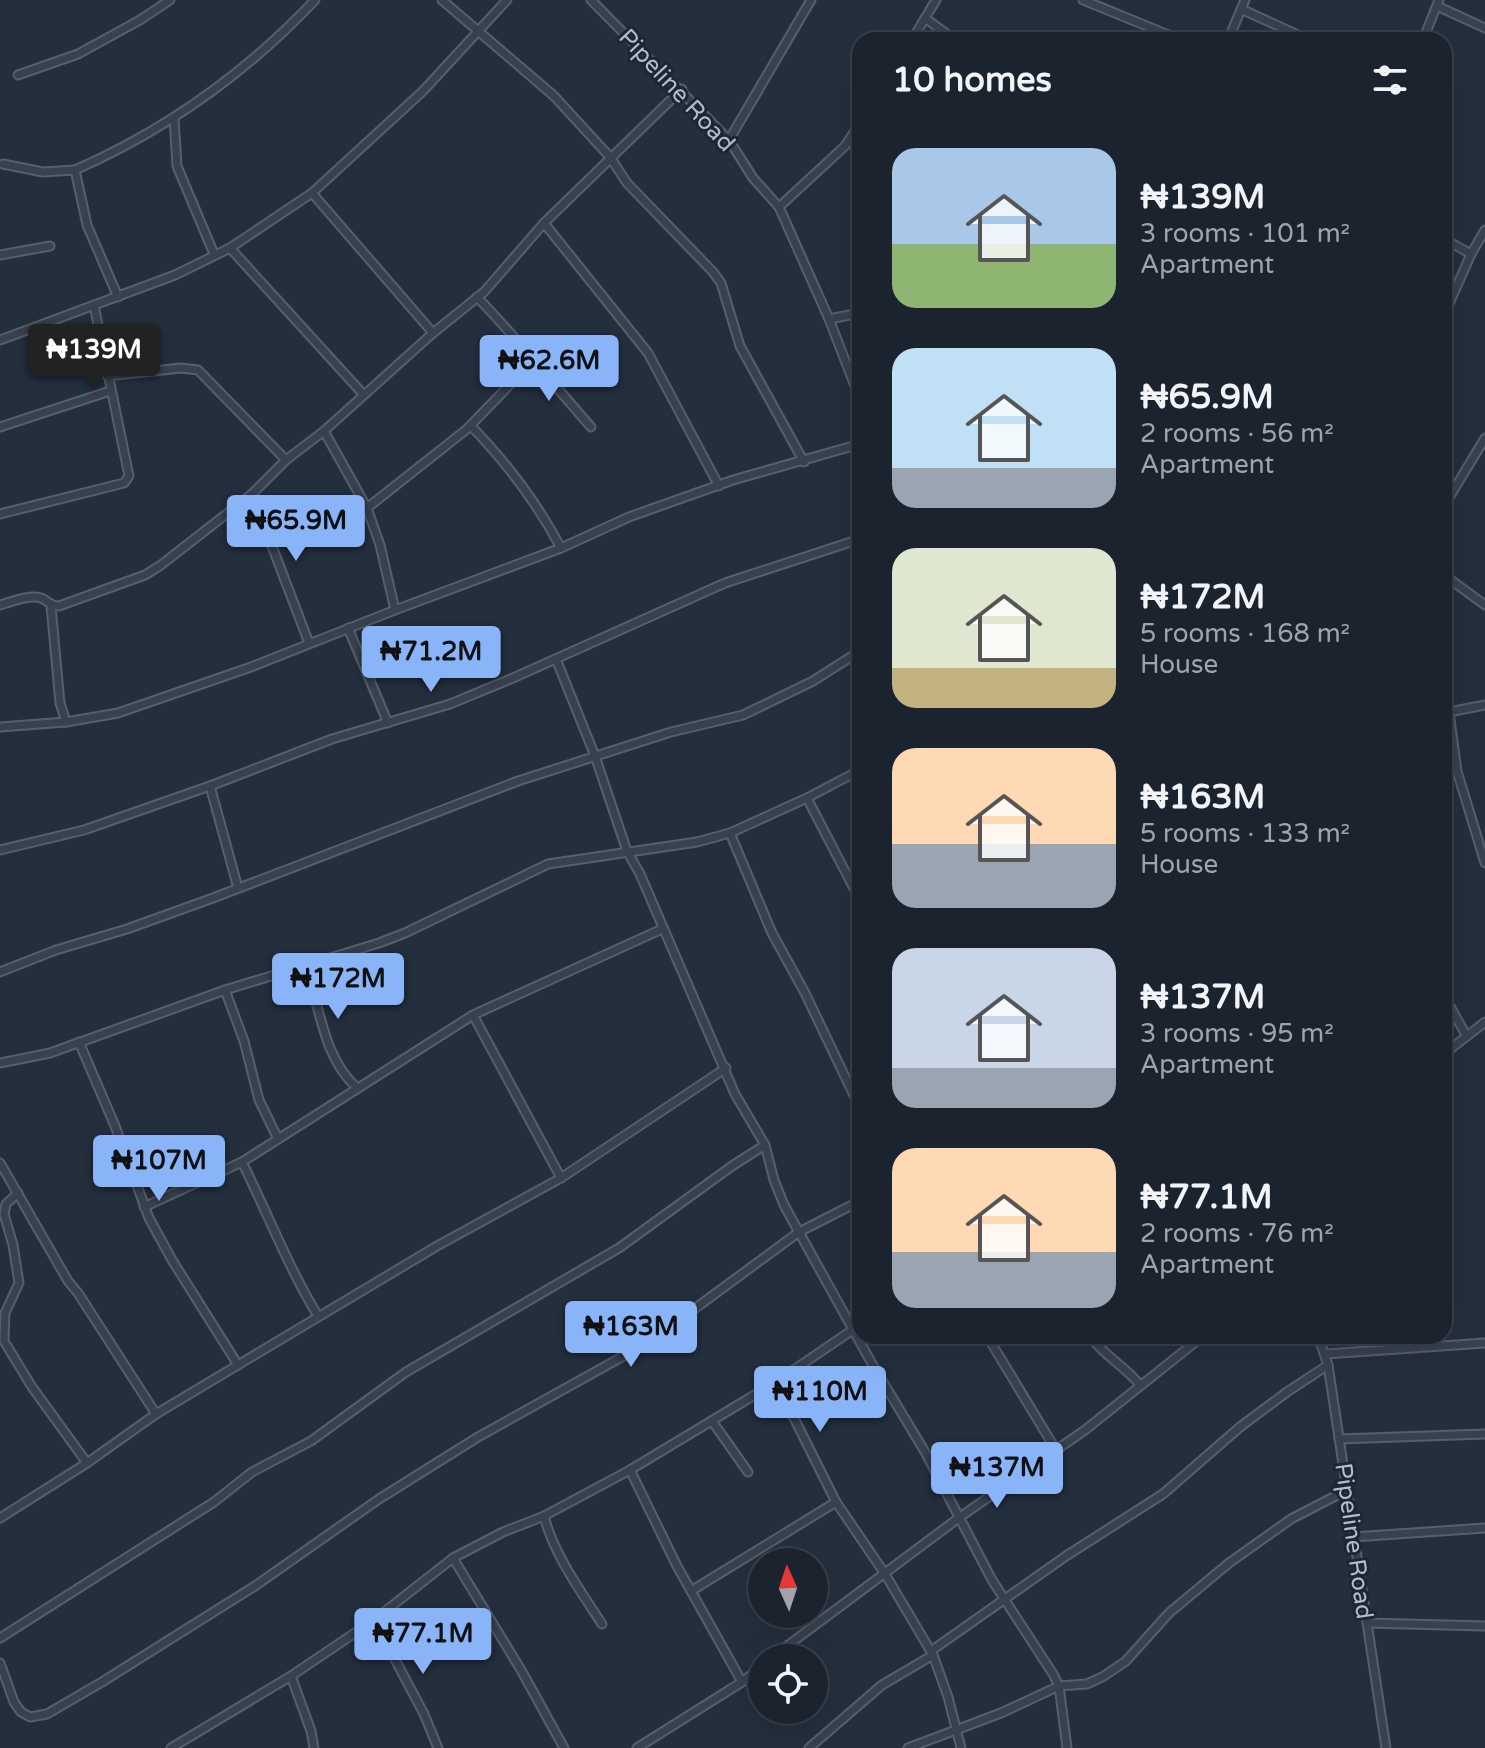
<!DOCTYPE html>
<meta charset="utf-8">
<style>
:root{--surface:#1b232e;--page:#242b36;--text:#f1f3f6;--muted:#a0a4aa;--line:#39404a;--accent:#8ab4f8}
body{margin:0;font-family:"Varela Round",sans-serif;background:var(--page);color:var(--text);height:100vh;display:flex;flex-direction:column;font-size:30px;white-space:nowrap}
*{box-sizing:border-box;margin:0}
p{font-size:26px;color:var(--muted)}
.icon{flex:none;width:44px;height:44px;fill:none;stroke:currentColor;stroke-width:2;stroke-linecap:round;stroke-linejoin:round}
.map{position:relative;flex:1;overflow:hidden}
.panel{position:absolute;left:852px;top:32px;width:600px;height:1312px;display:flex;flex-direction:column;background:var(--surface);border-radius:24px;box-shadow:0 8px 32px #0002,0 0 0 2px var(--line)}
.panel>*{flex:none}
.needle{width:52px;rotate:357deg}
.tools{position:absolute;left:748px;top:1548px;display:grid;gap:16px}
.tools a{display:grid;place-items:center;width:80px;height:80px;border-radius:50%;background:var(--surface);box-shadow:0 8px 32px #0002,0 0 0 2px var(--line);font-size:40px}
.price{position:absolute;translate:-50% -68px;padding:0 18px;border-radius:8px;background:var(--accent);color:#111;font-size:26px;line-height:52px;filter:drop-shadow(0 2px 4px #0008)}
.price::after{content:'';position:absolute;left:50%;top:48px;width:24px;height:18px;margin-left:-12px;background:inherit;clip-path:polygon(0 0,100% 0,50% 100%)}
.price.on{background:#222;color:#fff}
ul{padding:0;list-style:none}
li{display:flex;align-items:center;gap:24px;height:200px;padding:0 40px}
li span{display:grid;place-items:center;flex:none;width:224px;height:160px;border-radius:24px;color:#555}
li>.icon{margin-inline-start:auto}
span .icon{width:96px;height:96px;fill:#fffc;stroke-width:1}
li b{font-size:34px}
h2{display:flex;justify-content:space-between;align-items:center;height:96px;padding:0 40px;font-size:34px}
.map>svg:first-child{display:block}
</style>
<div class="map">
<svg width="1485" height="1748" viewBox="0 0 1485 1748">
<rect width="100%" height="100%" fill="#242f3e"/>
<g fill="none" stroke-linecap="round" stroke-linejoin="round">
<defs>
<g id="street">
<polyline points="442,0 554,96 610,157 627,183 713,272 721,283 740,346 804,462"/>
<polyline points="591,0 729,140 753,178 779,207 829,319 860,399"/>
<polyline points="1083,0 1181,40"/>
<polyline points="1437,6 1485,28"/>
<polyline points="1241,9 1309,40"/>
<polyline points="925,18 955,40"/>
<polyline points="912,40 936,0"/>
<polyline points="1228,40 1245,0"/>
<polyline points="1423,40 1439,0"/>
<polyline points="18,75 78,54 140,20 170,0"/>
<polyline points="174,118 177,166 214,254"/>
<polyline points="729,140 811,0"/>
<polyline points="3,164 43,172 75,170"/>
<polyline points="312,193 433,333"/>
<polyline points="779,207 845,146 860,123"/>
<polyline points="544,223 648,353 719,486"/>
<polyline points="1444,239 1471,254"/>
<polyline points="230,248 363,394"/>
<polyline points="0,255 50,246"/>
<path d="M118,297L87,225L75,170C166,130 247,72 315,0"/>
<path d="M477,297C518,339 552,383 591,427"/>
<polyline points="1444,315 1471,254 1485,230"/>
<polyline points="829,319 860,313"/>
<polyline points="0,340 175,275 230,248 312,193 423,91 507,0"/>
<polyline points="107,376 181,368 198,370 286,460"/>
<path d="M471,426C507,463 537,503 561,548"/>
<polyline points="0,427 110,391"/>
<polyline points="324,431 367,508 380,545 395,610"/>
<polyline points="252,494 309,643"/>
<polyline points="1444,506 1485,438"/>
<polyline points="367,508 467,429 530,364 531,359"/>
<polyline points="0,514 124,483 129,476 94,305"/>
<polyline points="1444,575 1485,605"/>
<path d="M0,605C11,602 29,594 41,598C49,601 49,606 59,606L145,575L161,565L252,494L286,460L324,431L433,333L484,292L544,223L682,89"/>
<polyline points="51,606 60,703 66,722"/>
<polyline points="348,628 388,723"/>
<polyline points="556,659 595,756 627,851 640,874 735,1094 765,1145 774,1180 784,1205 871,1362 925,1452 992,1580 1053,1674 1059,1686 1067,1748"/>
<polyline points="1449,712 1457,771 1485,863"/>
<polyline points="1444,713 1485,705"/>
<polyline points="0,727 66,722 118,713 251,667 395,610 561,548 629,517 733,480 860,444"/>
<polyline points="210,786 238,888"/>
<polyline points="807,798 860,900"/>
<polyline points="730,833 772,933 805,993 860,1108"/>
<polyline points="0,850 84,830 210,786 332,739 450,704 513,678 725,583 860,539"/>
<path d="M305,965C321,1008 322,1056 357,1088"/>
<polyline points="0,972 56,950 127,929 213,898 518,781 671,732 743,715 813,681 860,651"/>
<polyline points="225,990 244,1041 259,1100 278,1139"/>
<polyline points="1444,991 1448,1003 1466,1035"/>
<polyline points="473,1015 561,1178"/>
<polyline points="79,1042 115,1126 149,1218 172,1260 238,1365"/>
<polyline points="1444,1054 1485,1022"/>
<polyline points="0,1063 50,1053 225,990 379,943 405,933 548,864 697,842 730,833 807,798 860,770"/>
<path d="M242,1162C268,1214 288,1267 318,1316"/>
<polyline points="0,1163 68,1281 78,1293 156,1414"/>
<polyline points="18,1193 6,1204 4,1214 13,1245 19,1283 5,1313 4,1341 32,1387 87,1463"/>
<polyline points="144,1207 242,1162 473,1015 662,929"/>
<polyline points="987,1336 1056,1450"/>
<path d="M1090,1336C1104,1356 1125,1366 1140,1385"/>
<polyline points="1318,1336 1328,1365 1386,1748"/>
<polyline points="1326,1354 1485,1343"/>
<polyline points="776,1382 836,1502 885,1574 933,1655 948,1697 961,1748"/>
<polyline points="712,1421 748,1472"/>
<polyline points="1339,1439 1485,1434"/>
<polyline points="630,1470 677,1566 742,1682"/>
<path d="M544,1516C554,1555 580,1590 602,1624"/>
<polyline points="0,1518 87,1463 156,1414 437,1246 561,1178 726,1068"/>
<polyline points="1353,1537 1485,1528"/>
<polyline points="453,1558 521,1670 564,1748"/>
<polyline points="691,1591 836,1502"/>
<polyline points="374,1620 424,1714 438,1748"/>
<polyline points="1367,1623 1485,1626"/>
<polyline points="0,1638 214,1502 252,1472 311,1441 406,1372 619,1248 732,1166 765,1145"/>
<polyline points="931,1651 1066,1556 1163,1494 1240,1427 1287,1392 1328,1365"/>
<polyline points="771,1658 960,1517 1085,1430 1203,1336"/>
<polyline points="0,1663 14,1702 21,1712 30,1717 47,1714 102,1682 255,1586 379,1499 478,1437 629,1353 678,1321 799,1232 860,1201"/>
<polyline points="291,1676 311,1731 314,1748"/>
<polyline points="171,1748 291,1676 374,1620 453,1558 503,1532 544,1516 630,1470 776,1382 854,1329"/>
<polyline points="637,1748 742,1682 762,1666"/>
<polyline points="809,1748 882,1685 933,1655"/>
<polyline points="908,1748 1001,1713 1059,1686 1087,1684 1104,1676 1126,1661 1169,1613 1229,1563 1291,1519 1347,1490"/>
</g>
</defs>
<use href="#street" stroke="#565f6c" stroke-width="11"/>
<use href="#street" stroke="#38414e" stroke-width="7"/>
</g>
<g text-anchor="middle" stroke-width="6" stroke-linejoin="round" paint-order="stroke">
<g font-size="24" fill="#b4bcc9" stroke="#1d2633">
<text transform="translate(677 90) rotate(47)" y="8">Pipeline Road</text>
<text transform="translate(1354 1541) rotate(82)" y="8">Pipeline Road</text>
</g>
</g>
</svg>
<div class="tools">
<a><svg class="needle" viewBox="-14 -14 28 28"><path d="M0-13l5 13h-10z" fill="#e53935"/><path d="M0 13l5-13h-10z" fill="#a0a4aa"/></svg></a>
<a><svg class="icon" aria-label="locate" viewBox="0 0 24 24"><circle cx="12" cy="12" r="6"/><path d="M12 2v4M12 18v4M2 12h4M18 12h4"/></svg></a>
</div>
<b class="price on" style="left:94px;top:392px">₦139M</b>
<b class="price" style="left:549px;top:403px">₦62.6M</b>
<b class="price" style="left:296px;top:563px">₦65.9M</b>
<b class="price" style="left:431px;top:694px">₦71.2M</b>
<b class="price" style="left:338px;top:1021px">₦172M</b>
<b class="price" style="left:159px;top:1203px">₦107M</b>
<b class="price" style="left:631px;top:1369px">₦163M</b>
<b class="price" style="left:820px;top:1434px">₦110M</b>
<b class="price" style="left:997px;top:1510px">₦137M</b>
<b class="price" style="left:423px;top:1676px">₦77.1M</b>
<section class="panel">
<h2>10 homes<svg class="icon" aria-label="filters" viewBox="0 0 24 24"><path d="M4 7h16M4 17h16"/><circle cx="9" cy="7" r="2"/><circle cx="15" cy="17" r="2"/></svg></h2>
<ul>
<li><span style="background:linear-gradient(#a9c7e8 60%,#8fb573 0)"><svg class="icon" aria-label="home" viewBox="0 0 24 24"><path d="M3 11l9-7 9 7M6 9v11h12V9"/></svg></span><div><b>₦139M</b><p>3 rooms · 101 m²</p><p>Apartment</p></div></li>
<li><span style="background:linear-gradient(#bfe0f5 75%,#9aa5b1 0)"><svg class="icon" aria-label="home" viewBox="0 0 24 24"><path d="M3 11l9-7 9 7M6 9v11h12V9"/></svg></span><div><b>₦65.9M</b><p>2 rooms · 56 m²</p><p>Apartment</p></div></li>
<li><span style="background:linear-gradient(#dfe7d0 75%,#c2b280 0)"><svg class="icon" aria-label="home" viewBox="0 0 24 24"><path d="M3 11l9-7 9 7M6 9v11h12V9"/></svg></span><div><b>₦172M</b><p>5 rooms · 168 m²</p><p>House</p></div></li>
<li><span style="background:linear-gradient(#ffd9b3 60%,#9aa5b1 0)"><svg class="icon" aria-label="home" viewBox="0 0 24 24"><path d="M3 11l9-7 9 7M6 9v11h12V9"/></svg></span><div><b>₦163M</b><p>5 rooms · 133 m²</p><p>House</p></div></li>
<li><span style="background:linear-gradient(#c9d6e8 75%,#9aa5b1 0)"><svg class="icon" aria-label="home" viewBox="0 0 24 24"><path d="M3 11l9-7 9 7M6 9v11h12V9"/></svg></span><div><b>₦137M</b><p>3 rooms · 95 m²</p><p>Apartment</p></div></li>
<li><span style="background:linear-gradient(#ffd9b3 65%,#9aa5b1 0)"><svg class="icon" aria-label="home" viewBox="0 0 24 24"><path d="M3 11l9-7 9 7M6 9v11h12V9"/></svg></span><div><b>₦77.1M</b><p>2 rooms · 76 m²</p><p>Apartment</p></div></li>
</ul>
</section>
</div>
